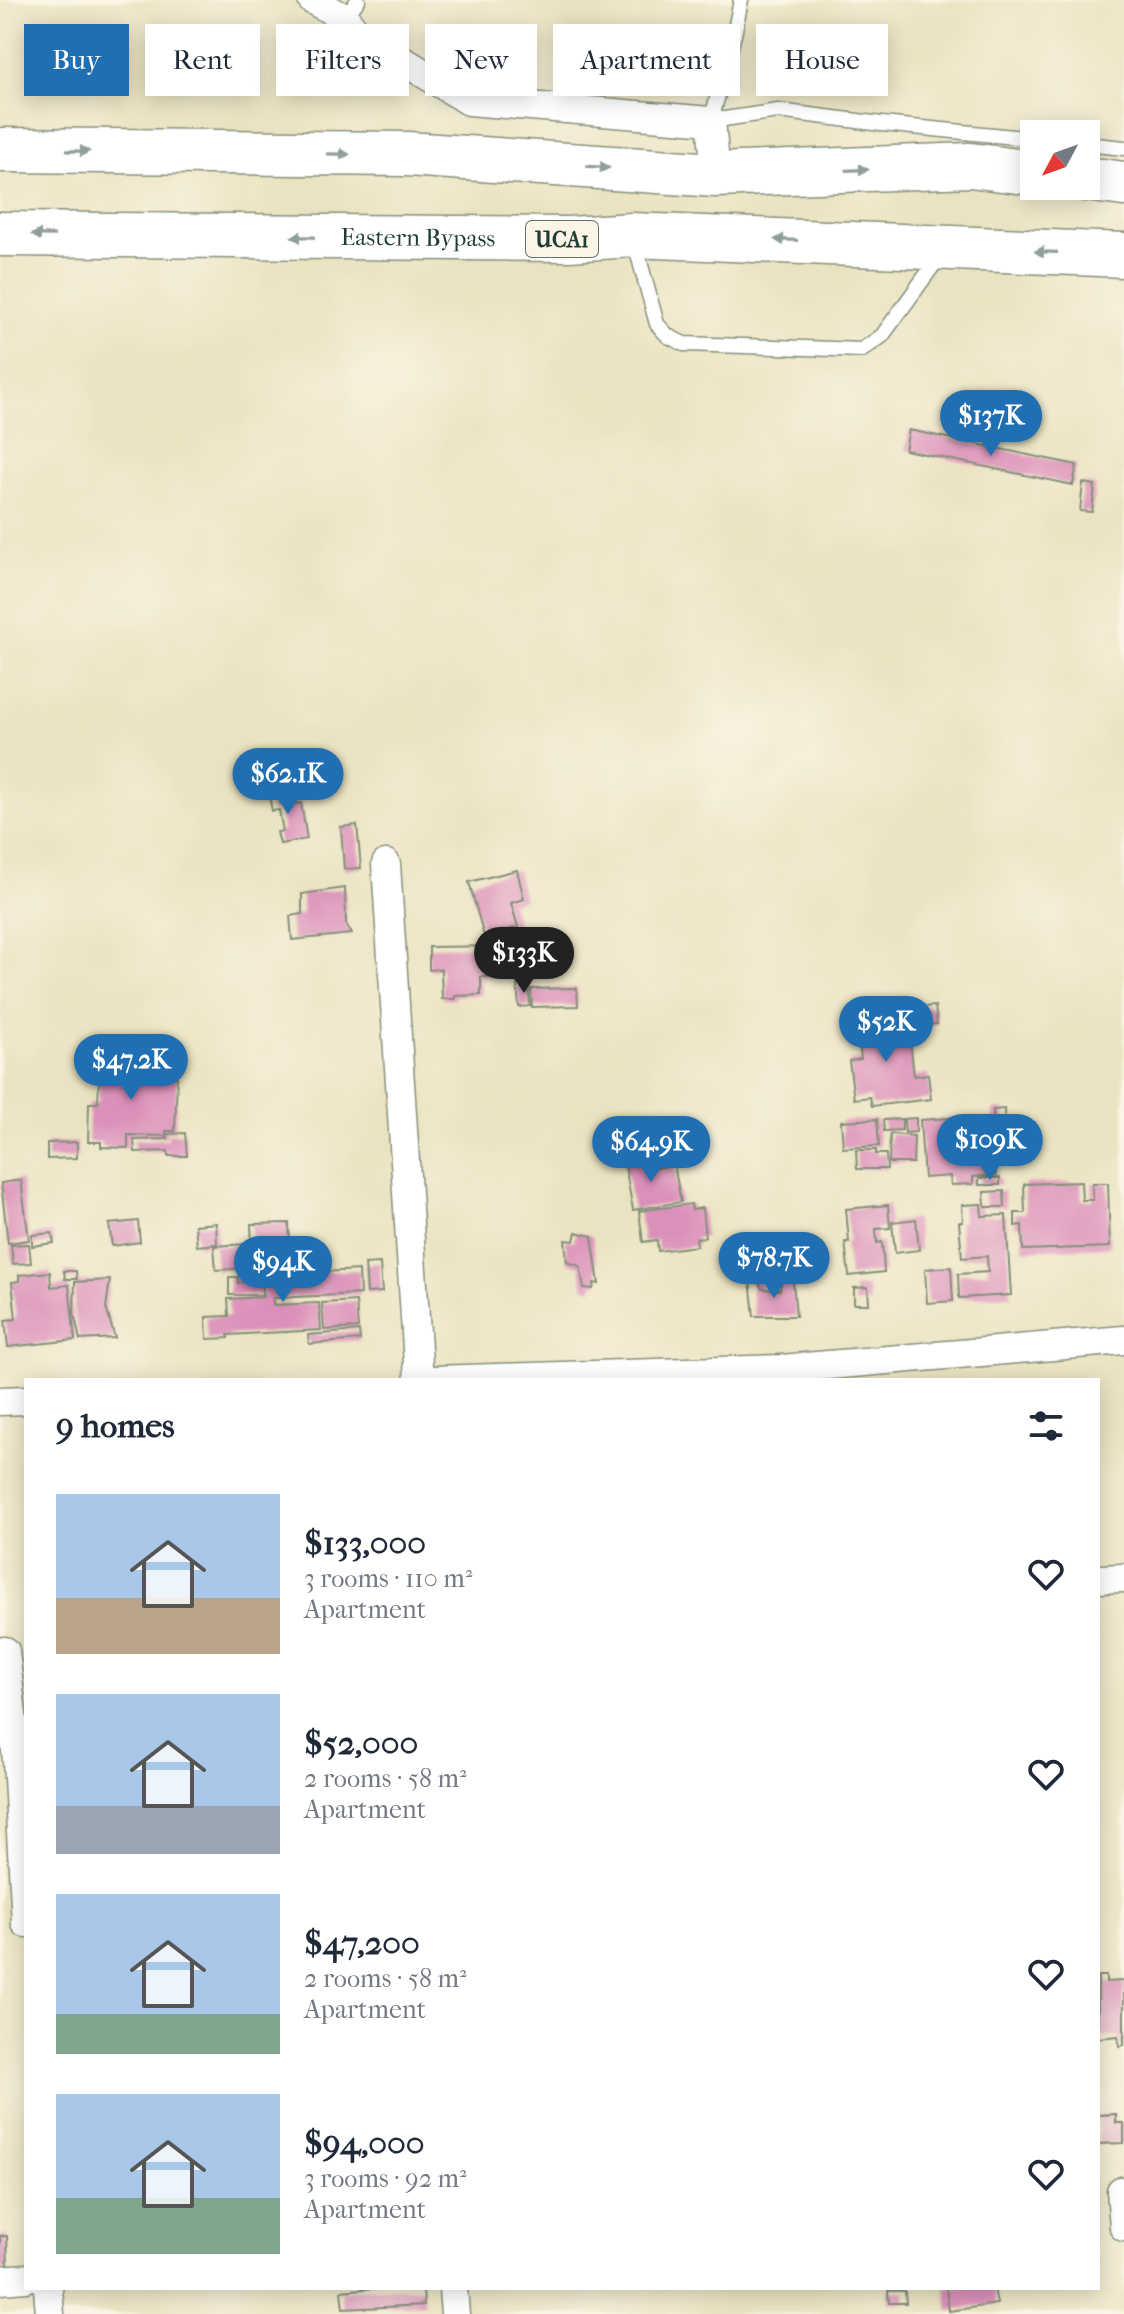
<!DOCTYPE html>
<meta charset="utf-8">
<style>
:root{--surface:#fff;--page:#f2f2f3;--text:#1f2937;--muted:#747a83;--accent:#1f6fb2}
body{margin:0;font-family:"IM FELL French Canon",serif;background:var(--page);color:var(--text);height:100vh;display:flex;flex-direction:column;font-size:30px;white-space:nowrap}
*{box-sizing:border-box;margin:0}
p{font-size:26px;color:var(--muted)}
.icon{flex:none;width:44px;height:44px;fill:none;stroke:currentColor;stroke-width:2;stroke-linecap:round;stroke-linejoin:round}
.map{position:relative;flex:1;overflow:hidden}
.panel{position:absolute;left:24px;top:1378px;width:1076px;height:912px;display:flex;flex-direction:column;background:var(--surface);border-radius:0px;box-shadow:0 4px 20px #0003}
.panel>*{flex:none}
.hud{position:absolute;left:24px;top:24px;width:1076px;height:72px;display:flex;gap:16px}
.needle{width:52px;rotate:229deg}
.controls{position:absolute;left:1020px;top:120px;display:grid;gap:16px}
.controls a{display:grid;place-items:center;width:80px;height:80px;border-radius:0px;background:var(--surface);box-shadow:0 4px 20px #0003;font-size:40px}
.price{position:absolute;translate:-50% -68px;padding:0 18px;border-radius:28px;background:var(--accent);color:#fff;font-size:26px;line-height:52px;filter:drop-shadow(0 2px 4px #0008)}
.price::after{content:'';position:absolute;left:50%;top:48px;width:24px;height:18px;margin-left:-12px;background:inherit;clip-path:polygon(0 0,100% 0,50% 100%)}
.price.current{background:#222;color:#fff}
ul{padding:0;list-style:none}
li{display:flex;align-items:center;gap:24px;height:200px;padding:0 32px}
li span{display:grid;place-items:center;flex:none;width:224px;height:160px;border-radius:0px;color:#555}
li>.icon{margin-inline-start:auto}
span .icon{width:96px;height:96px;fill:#fffc;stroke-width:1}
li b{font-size:34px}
h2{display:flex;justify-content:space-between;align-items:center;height:96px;padding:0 32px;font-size:34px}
.chip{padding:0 28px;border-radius:0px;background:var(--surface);box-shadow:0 4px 20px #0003;font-size:28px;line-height:72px}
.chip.current{background:var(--accent);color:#fff}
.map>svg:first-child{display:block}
</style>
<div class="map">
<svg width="1124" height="2314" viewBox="0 0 1124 2314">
<rect width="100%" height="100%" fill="#fcf5e5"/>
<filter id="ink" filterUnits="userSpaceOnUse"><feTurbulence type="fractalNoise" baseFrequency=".0125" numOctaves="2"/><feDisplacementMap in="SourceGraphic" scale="16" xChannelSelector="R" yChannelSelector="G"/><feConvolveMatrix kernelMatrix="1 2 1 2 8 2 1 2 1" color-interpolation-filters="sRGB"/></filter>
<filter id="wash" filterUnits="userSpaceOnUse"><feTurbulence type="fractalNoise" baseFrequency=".006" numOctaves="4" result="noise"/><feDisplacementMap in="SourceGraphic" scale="32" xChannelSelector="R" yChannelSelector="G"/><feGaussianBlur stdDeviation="1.8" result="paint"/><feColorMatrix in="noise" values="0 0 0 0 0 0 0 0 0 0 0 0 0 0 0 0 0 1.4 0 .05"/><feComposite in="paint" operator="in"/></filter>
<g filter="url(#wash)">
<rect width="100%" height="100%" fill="#eae3c1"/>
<g id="blocks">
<g fill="#db90ba">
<polygon points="909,430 1077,465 1073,485 905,450"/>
<polygon points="1083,483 1095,485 1092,512 1080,511"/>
<polygon points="281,783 285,805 301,803 307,839 280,844 277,832 283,831 279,810 272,811 267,785"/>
<polygon points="357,825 361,868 344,869 341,827"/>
<polygon points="517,870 524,899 511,903 518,927 484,936 469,882"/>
<polygon points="345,888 346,924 352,934 292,940 290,916 302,914 302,894"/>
<polygon points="501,946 502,976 481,977 481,995 455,996 455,999 442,999 441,969 429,970 429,947"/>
<polygon points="528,983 530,1006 519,1007 517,984"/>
<polygon points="577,988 578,1006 532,1007 531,989"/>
<polygon points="935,1006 937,1024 913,1026 912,1008"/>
<polygon points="880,1014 881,1019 893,1018 893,1024 908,1022 914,1076 928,1074 931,1099 872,1106 870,1097 854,1099 849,1061 861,1059 856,1016"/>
<polygon points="100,1054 137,1056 137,1061 161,1063 161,1071 165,1071 164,1077 177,1077 175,1131 166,1131 166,1136 128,1135 128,1148 101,1147 101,1142 88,1142 89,1103 98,1103"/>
<polygon points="1004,1109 1006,1155 994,1156 996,1175 973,1177 973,1184 951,1185 950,1176 924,1178 920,1120 966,1117 967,1126 992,1125 995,1151 993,1110"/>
<polygon points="916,1118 916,1132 905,1133 904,1119"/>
<polygon points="877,1119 879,1146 843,1148 841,1121"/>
<polygon points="902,1119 902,1130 884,1131 883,1120"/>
<polygon points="185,1133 187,1156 169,1156 168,1151 135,1152 134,1140 168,1139 167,1134"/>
<polygon points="890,1134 914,1136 913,1163 889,1163"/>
<polygon points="77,1142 77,1158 47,1159 47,1143"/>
<polygon points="856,1150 876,1150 876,1154 886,1154 887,1169 857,1169"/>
<polygon points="653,1156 655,1168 674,1165 681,1202 633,1210 624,1160"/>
<rect x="979" y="1178" width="21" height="7"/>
<polygon points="21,1180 29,1240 8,1243 1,1183"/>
<polygon points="1081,1182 1082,1200 1093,1200 1092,1183 1108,1183 1110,1247 1023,1250 1022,1225 1015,1226 1015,1213 1025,1213 1024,1184"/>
<polygon points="1004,1191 1005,1207 985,1207 984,1192"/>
<polygon points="691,1204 692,1210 702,1208 705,1237 696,1238 697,1246 658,1251 657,1240 643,1242 639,1211"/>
<polygon points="981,1204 982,1216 1006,1215 1011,1295 959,1298 958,1274 988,1272 987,1256 962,1258 959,1222 963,1222 962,1205"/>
<polygon points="888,1205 890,1228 876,1229 877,1243 882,1242 884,1272 849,1276 845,1242 849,1242 846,1209"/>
<polygon points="916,1219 919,1250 895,1253 892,1222"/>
<polygon points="138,1221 140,1242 112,1246 109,1224"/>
<polygon points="216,1223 217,1244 197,1246 195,1225"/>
<polygon points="289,1223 291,1272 253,1273 251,1224"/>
<polygon points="576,1232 592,1236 599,1284 594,1283 593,1289 584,1288 580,1266 567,1262 565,1240 574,1241"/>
<polygon points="52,1233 54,1243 32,1246 32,1235"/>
<polygon points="29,1244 31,1263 13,1264 11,1245"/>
<polygon points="248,1244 249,1268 216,1270 214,1246"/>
<polygon points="380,1263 382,1292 367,1293 365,1264"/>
<polygon points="951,1267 953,1301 927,1303 925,1269"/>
<polygon points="359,1270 360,1294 273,1298 273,1305 319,1303 321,1330 228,1335 229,1338 207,1339 206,1317 229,1316 228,1299 263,1297 262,1275"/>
<polygon points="64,1271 76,1271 77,1279 65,1279"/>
<polygon points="50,1272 51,1287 69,1285 75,1340 8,1347 5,1320 16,1319 12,1282 19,1281 19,1275"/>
<polygon points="245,1276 262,1276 262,1295 229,1295 229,1277 238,1277 238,1283 245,1282"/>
<polygon points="110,1280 106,1308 115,1338 80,1340 74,1313 75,1282"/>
<polygon points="750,1280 758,1281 762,1289 780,1290 782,1280 793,1281 796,1316 754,1316"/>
<polygon points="868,1287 869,1304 854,1304 854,1288"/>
<polygon points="356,1301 358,1328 324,1330 322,1303"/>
<polygon points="359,1331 360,1340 309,1344 308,1335"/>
<polygon points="1098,1976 1106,1976 1106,1982 1124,1981 1124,2045 1119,2046 1118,2036 1098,2038"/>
<polygon points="1116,2114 1116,2123 1124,2123 1124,2143 1098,2144 1098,2115"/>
<polygon points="0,2236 7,2236 8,2270 0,2270"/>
<polygon points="377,2288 423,2288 424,2305 343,2309 341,2291"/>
<polygon points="946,2288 994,2288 997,2304 949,2311"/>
<polygon points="888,2291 905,2291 906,2303 889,2303"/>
</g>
</g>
</g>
<g filter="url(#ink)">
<use href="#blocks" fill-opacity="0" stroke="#84907a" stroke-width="2"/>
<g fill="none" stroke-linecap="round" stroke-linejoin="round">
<defs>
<g id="service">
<polyline points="741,0 734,35 711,121 778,111 882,124 1034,139"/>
<polyline points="345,18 358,0"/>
<polyline points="1086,144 1124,148"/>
<polyline points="634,240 657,324 668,336 684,344 862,350 882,336 940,256"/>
</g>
<g id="minor">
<polyline points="312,0 345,18 367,46 387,51 469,101 711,121 716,175"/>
<polyline points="386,864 419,1380"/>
<polyline points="432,1380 781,1369 1124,1340"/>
<polyline points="0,1401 26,1400"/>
<polyline points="1098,1579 1124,1578"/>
<polyline points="5,1651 17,1760 26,1923"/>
<polyline points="1121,2191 1124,2227"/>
<polyline points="0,2280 26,2278"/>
<polyline points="48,2288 50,2314"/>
<polyline points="453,2288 455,2314"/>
</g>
<g id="primary">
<polyline points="0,150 407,154 716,175 970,165 1034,173"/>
<polyline points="1086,179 1124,184"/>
<path id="s1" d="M0,234L569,239L632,235L1124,255"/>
</g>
</defs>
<use href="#service" stroke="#84907a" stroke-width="17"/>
<use href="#minor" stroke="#84907a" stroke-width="31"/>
<use href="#primary" stroke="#84907a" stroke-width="47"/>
<use href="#service" stroke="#fff" stroke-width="14"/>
<use href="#minor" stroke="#fff" stroke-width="28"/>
<use href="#primary" stroke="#fff" stroke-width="44"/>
</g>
<defs><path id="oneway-solid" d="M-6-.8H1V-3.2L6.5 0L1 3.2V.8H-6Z" transform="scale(2)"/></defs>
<g fill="#8f9e9a">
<use href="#oneway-solid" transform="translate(78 151) rotate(1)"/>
<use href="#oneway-solid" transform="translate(338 154) rotate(1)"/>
<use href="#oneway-solid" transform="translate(598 167) rotate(4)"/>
<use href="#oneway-solid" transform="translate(857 170) rotate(-2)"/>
<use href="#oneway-solid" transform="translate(43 235) rotate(-179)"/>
<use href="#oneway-solid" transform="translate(303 237) rotate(-179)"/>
<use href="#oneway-solid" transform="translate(786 240) rotate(-178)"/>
<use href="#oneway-solid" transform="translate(1046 252) rotate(-178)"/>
</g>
</g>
<g text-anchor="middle" stroke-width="8" stroke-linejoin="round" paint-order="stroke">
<rect fill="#fcf5e5" stroke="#617469" stroke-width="2" x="526" y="221" width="72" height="36" rx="6"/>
<g font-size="22" font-weight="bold" fill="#1f3d34">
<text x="562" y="247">UCA1</text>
</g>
<g font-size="24" fill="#1f3d34" stroke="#fcf5e5">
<text dy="8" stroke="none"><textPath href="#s1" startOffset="418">Eastern Bypass</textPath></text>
</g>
</g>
</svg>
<div class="controls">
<a><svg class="needle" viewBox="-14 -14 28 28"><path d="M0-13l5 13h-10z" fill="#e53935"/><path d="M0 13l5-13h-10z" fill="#747a83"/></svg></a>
</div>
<b class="price" style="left:991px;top:458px">$137K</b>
<b class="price" style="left:288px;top:816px">$62.1K</b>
<b class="price current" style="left:524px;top:995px">$133K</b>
<b class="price" style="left:886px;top:1064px">$52K</b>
<b class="price" style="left:131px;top:1102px">$47.2K</b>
<b class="price" style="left:990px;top:1182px">$109K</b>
<b class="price" style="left:651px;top:1184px">$64.9K</b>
<b class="price" style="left:774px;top:1300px">$78.7K</b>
<b class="price" style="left:283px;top:1304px">$94K</b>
<div class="hud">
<a class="chip current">Buy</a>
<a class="chip">Rent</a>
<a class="chip">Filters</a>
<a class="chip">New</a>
<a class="chip">Apartment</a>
<a class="chip">House</a>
</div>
<section class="panel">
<h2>9 homes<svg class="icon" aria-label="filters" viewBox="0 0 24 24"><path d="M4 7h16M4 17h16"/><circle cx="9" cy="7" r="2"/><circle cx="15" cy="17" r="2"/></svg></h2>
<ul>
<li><span style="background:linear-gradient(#a9c7e8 65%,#b9a48a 0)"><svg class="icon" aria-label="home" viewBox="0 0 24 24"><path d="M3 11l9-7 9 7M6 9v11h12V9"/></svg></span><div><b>$133,000</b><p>3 rooms · 110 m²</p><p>Apartment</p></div><svg class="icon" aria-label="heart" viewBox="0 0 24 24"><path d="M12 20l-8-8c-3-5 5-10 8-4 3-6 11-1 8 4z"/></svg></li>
<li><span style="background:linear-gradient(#a9c7e8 70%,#9aa5b1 0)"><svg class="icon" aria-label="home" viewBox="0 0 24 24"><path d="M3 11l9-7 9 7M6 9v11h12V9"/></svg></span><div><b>$52,000</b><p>2 rooms · 58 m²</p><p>Apartment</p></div><svg class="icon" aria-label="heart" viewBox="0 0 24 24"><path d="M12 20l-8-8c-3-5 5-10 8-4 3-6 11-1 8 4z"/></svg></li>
<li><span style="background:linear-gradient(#a9c7e8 75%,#7fa58c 0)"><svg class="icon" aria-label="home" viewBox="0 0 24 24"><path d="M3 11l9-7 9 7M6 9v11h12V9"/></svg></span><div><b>$47,200</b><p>2 rooms · 58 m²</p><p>Apartment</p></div><svg class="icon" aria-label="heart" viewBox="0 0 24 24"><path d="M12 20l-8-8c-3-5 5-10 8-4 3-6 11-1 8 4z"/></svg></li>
<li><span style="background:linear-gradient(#a9c7e8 65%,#7fa58c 0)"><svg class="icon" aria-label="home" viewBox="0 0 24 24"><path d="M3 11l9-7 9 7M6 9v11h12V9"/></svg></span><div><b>$94,000</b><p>3 rooms · 92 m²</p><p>Apartment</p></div><svg class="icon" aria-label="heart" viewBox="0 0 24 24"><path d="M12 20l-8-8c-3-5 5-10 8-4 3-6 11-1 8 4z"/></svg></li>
</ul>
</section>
</div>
